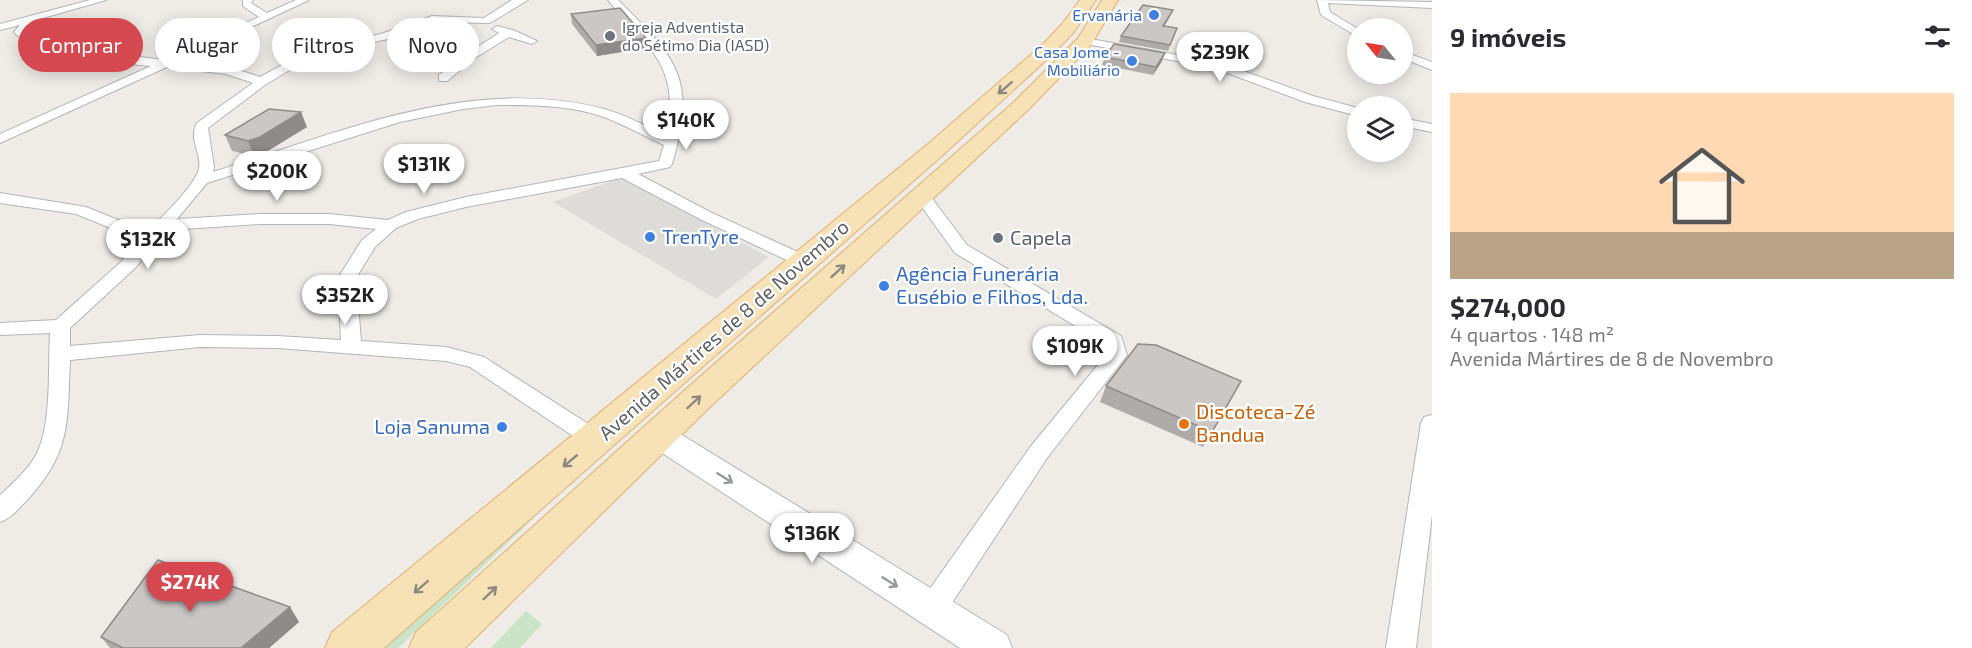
<!DOCTYPE html>
<html lang="pt">
<meta charset="utf-8">
<style>
:root{--surface:#fff;--page:#f2f2f3;--text:#2b2b33;--muted:#7c7c81;--line:#e1e1e2;--accent:#d54850}
body{margin:0;font-family:"Exo 2",sans-serif;background:var(--page);color:var(--text);height:100vh;display:flex;flex-direction:column;font-size:22px;white-space:nowrap}
*{box-sizing:border-box;margin:0}
p{font-size:20px;color:var(--muted)}
.icon{flex:none;width:33px;height:33px;fill:none;stroke:currentColor;stroke-width:2;stroke-linecap:round;stroke-linejoin:round}
.map{position:relative;flex:1;overflow:hidden}
.drawer{display:flex;flex-direction:column;background:var(--surface);width:540px}
.drawer>*{flex:none}
.banner{position:absolute;left:18px;top:18px;width:570px;height:54px;display:flex;gap:12px}
.needle{width:39px;rotate:300deg}
.controls{position:absolute;left:1347px;top:18px;display:grid;gap:12px}
.controls a{display:grid;place-items:center;width:66px;height:66px;border-radius:50%;background:var(--surface);box-shadow:0 3px 15px #0003;font-size:30px}
.price{position:absolute;translate:-50% -51px;padding:0 14px;border-radius:21px;background:#fff;color:#222;font-size:20px;line-height:39px;filter:drop-shadow(0 2px 3px #0008)}
.price::after{content:'';position:absolute;left:50%;top:36px;width:18px;height:14px;margin-left:-9px;background:inherit;clip-path:polygon(0 0,100% 0,50% 100%)}
.price.selected{background:var(--accent);color:#fff}
ul{padding:0;list-style:none}
li{display:grid;align-content:center;gap:12px;height:318px;padding:0 18px}
li+li{border-top:2px solid var(--line)}
li span{display:grid;place-items:center;height:186px;border-radius:0px;color:#555}
li>.icon{margin-inline-start:auto}
span .icon{width:108px;height:108px;fill:#fffc;stroke-width:1}
li b{font-size:26px}
h2{display:flex;justify-content:space-between;align-items:center;height:72px;padding:0 18px;font-size:26px}
.chip{padding:0 21px;border-radius:27px;background:var(--surface);box-shadow:0 3px 15px #0003;font-size:21px;line-height:54px}
.chip.selected{background:var(--accent);color:#fff}
main{display:flex;flex:1;min-height:0}
.map>svg:first-child{display:block}
</style>
<main>
<div class="map">
<svg width="1432" height="648" viewBox="0 0 1432 648">
<rect width="100%" height="100%" fill="#efece8"/>
<polygon fill="#dedcd9" points="620,178 769,257 716,299 553,202"/>
<g fill="#cbe3c7">
<polygon points="543,509 398,648 384,648"/>
<polygon points="526,611 542,624 520,648 491,648"/>
</g>
<g fill="none" stroke-linecap="round" stroke-linejoin="round">
<defs>
<g id="minor">
<path d="M90,0H106L36,20L25,32L35,39L56,46L164,60L259,17L243,6V0H253L251,3L267,13L296,0H309L179,61L230,67L260,77L293,59L333,44L381,34L432,16L484,18L512,0H528L490,23L433,22L388,39L340,49L301,63L265,85L208,128L214,167L213,172C338,133 471,74 604,109C626,115 646,126 667,136C680,62 649,51 608,0H618C678,59 697,80 672,164L670,167L638,174L712,213L809,257L812,261L809,265H797L700,219L622,178L466,207L418,219L396,228L375,247L356,278L361,341L446,347L484,357L604,434L608,440L604,446L596,449L588,446L470,367L446,361L278,348L200,347L70,360C67,421 72,451 28,499C19,508 12,518 0,522V495C13,483 29,469 37,453C52,423 48,366 50,333L0,335V323L56,320L122,261L140,240L76,214L0,203V193L86,207L148,232C161,217 194,187 199,169C202,154 188,138 197,123L253,83L226,74L167,67L0,143V134L151,66C113,62 40,61 14,32L20,25L0,30V24ZM497,105C533,105 570,105 604,117C625,125 644,136 664,145L659,161L466,197L406,212L388,220L329,214H260L177,219L207,183L400,122L463,109ZM260,224H329L376,229L362,240L338,278L341,340L278,336L200,335L70,346V328L134,269L168,230Z"/>
<polygon points="1317,0 1432,2 1432,8 1328,3 1330,12 1358,29 1358,37 1321,15"/>
<polygon points="497,26 513,30 537,41 532,44 509,37 475,58 447,81 439,81 439,75 467,54 499,33 492,29"/>
<polygon points="1085,38 1221,63 1313,96 1358,108 1358,116 1305,102 1214,68 1081,43 1080,41"/>
<polygon points="1402,51 1432,62 1432,70 1402,58"/>
<polygon points="1402,118 1432,124 1432,132 1402,126"/>
<polygon points="922,191 928,193 967,245 1121,336 1127,355 1047,458 942,618 932,622 922,618 918,609 922,600 1031,446 1107,354 1105,344 955,253 914,196"/>
<polygon points="1432,415 1432,515 1416,648 1386,648 1421,423 1424,417"/>
</g>
<polygon id="tertiary" points="658,424 669,427 1007,635 1012,648 960,648 647,443 643,435 647,427"/>
<g id="primary">
<polygon points="1080,0 1096,0 1074,32 1055,52 944,154 384,648 325,648 332,632 928,144 1043,44 1062,24"/>
<polygon points="1102,0 1118,0 1091,45 1028,110 711,406 465,648 409,648 416,632 687,388 1014,102 1078,38"/>
</g>
</defs>
<use href="#minor" stroke="#b2b5b8" stroke-width="2"/>
<use href="#tertiary" stroke="#b2b5b8" stroke-width="2"/>
<use href="#primary" stroke="#e1b16f" stroke-width="2"/>
<use href="#minor" fill="#fff" fill-rule="evenodd"/>
<use href="#tertiary" fill="#fff" fill-rule="evenodd"/>
<use href="#primary" fill="#f6e2b6" fill-rule="evenodd"/>
</g>
<g fill="#afaba9">
<polygon points="571,14 646,38 647,48 597,56 572,24"/>
<polygon points="1170,16 1164,26 1175,34 1168,51 1119,42 1121,36"/>
<polygon points="1105,57 1162,61 1153,75 1102,65"/>
<polygon points="307,127 266,152 254,156 232,151 225,135"/>
<polygon points="1241,381 1203,447 1100,402 1106,386"/>
<polygon points="290,607 299,622 269,648 110,648 101,637"/>
</g>
<g fill="#8e8b89">
<polygon points="1173,10 1170,16 1161,32 1163,26"/>
<polygon points="646,38 647,48 597,56 596,45"/>
<polygon points="1165,53 1162,61 1153,75 1156,67"/>
<polygon points="301,112 307,127 266,152 254,156 248,141"/>
<polygon points="290,607 299,622 269,648 241,648"/>
</g>
<g fill="#cbc7c4" stroke="#8e8b89" stroke-width="1.5">
<polygon points="1143,5 1173,10 1163,26 1177,28 1170,45 1121,36"/>
<polygon points="620,8 646,38 596,45 571,14"/>
<polygon points="1114,44 1165,53 1156,67 1105,57"/>
<polygon points="269,109 301,112 260,137 248,141 225,135"/>
<polygon points="1138,344 1156,345 1241,381 1212,432 1106,386"/>
<polygon points="158,560 290,607 241,648 123,648 101,637"/>
</g>
<defs><path id="oneway-shaft" d="M-6 0H5M1.5-3L5.5 0L1.5 3" fill="none" stroke-width="1.6" stroke-linecap="round" stroke-linejoin="round" transform="scale(1.5)"/></defs>
<g stroke="#8c897e">
<use href="#oneway-shaft" transform="translate(1005 88) rotate(139)"/>
<use href="#oneway-shaft" transform="translate(838 271) rotate(-42)"/>
<use href="#oneway-shaft" transform="translate(694 402) rotate(-43)"/>
<use href="#oneway-shaft" transform="translate(570 461) rotate(140)"/>
<use href="#oneway-shaft" transform="translate(421 587) rotate(139)"/>
<use href="#oneway-shaft" transform="translate(490 593) rotate(-44)"/>
</g>
<g stroke="#979a9c">
<use href="#oneway-shaft" transform="translate(725 478) rotate(32)"/>
<use href="#oneway-shaft" transform="translate(890 582) rotate(32)"/>
</g>
<g fill="#3f7fe0" stroke="#fff" stroke-width="2">
<circle cx="1154" cy="15" r="6"/>
<circle cx="1132" cy="61" r="6"/>
<circle cx="650" cy="237" r="6"/>
<circle cx="884" cy="286" r="6"/>
<circle cx="502" cy="427" r="6"/>
</g>
<g fill="#6b7280" stroke="#fff" stroke-width="2">
<circle cx="610" cy="36" r="6"/>
<circle cx="998" cy="238" r="6"/>
</g>
<circle fill="#e8710a" stroke="#fff" stroke-width="2" cx="1184" cy="424" r="6"/>
<g text-anchor="middle" stroke-width="4.5" stroke-linejoin="round" paint-order="stroke">
<g font-size="16" fill="#366cbe" stroke="#fff" text-anchor="end">
<text x="1142" y="21">Ervanária</text>
<text x="1120" y="58">Casa Jome -<tspan x="1120" dy="18">Mobiliário</tspan></text>
</g>
<g font-size="16" fill="#5b616d" stroke="#fff" text-anchor="start">
<text x="622" y="33">Igreja Adventista<tspan x="622" dy="18">do Sétimo Dia (IASD)</tspan></text>
</g>
<g font-size="20" fill="#366cbe" stroke="#fff" text-anchor="start">
<text x="662" y="244">TrenTyre</text>
<text x="896" y="281">Agência Funerária<tspan x="896" dy="23">Eusébio e Filhos, Lda.</tspan></text>
<text x="490" y="434" text-anchor="end">Loja Sanuma</text>
</g>
<g font-size="20" fill="#5b616d" stroke="#fff" text-anchor="start">
<text x="1010" y="245">Capela</text>
</g>
<g font-size="20" fill="#5f6366" stroke="#fff">
<text transform="translate(724 330) rotate(-41)" y="7">Avenida Mártires de 8 de Novembro</text>
</g>
<g font-size="20" fill="#c56008" stroke="#fff" text-anchor="start">
<text x="1196" y="419">Discoteca-Zé<tspan x="1196" dy="23">Bandua</tspan></text>
</g>
</g>
</svg>
<div class="controls">
<a><svg class="needle" viewBox="-14 -14 28 28"><path d="M0-13l5 13h-10z" fill="#e53935"/><path d="M0 13l5-13h-10z" fill="#7c7c81"/></svg></a>
<a><svg class="icon" aria-label="layers" viewBox="0 0 24 24"><path d="M12 4l9 5-9 5-9-5zM3 14l9 5 9-5"/></svg></a>
</div>
<b class="price" style="left:1220px;top:83px">$239K</b>
<b class="price" style="left:686px;top:151px">$140K</b>
<b class="price" style="left:424px;top:195px">$131K</b>
<b class="price" style="left:277px;top:202px">$200K</b>
<b class="price" style="left:148px;top:270px">$132K</b>
<b class="price" style="left:345px;top:326px">$352K</b>
<b class="price" style="left:1075px;top:377px">$109K</b>
<b class="price" style="left:812px;top:564px">$136K</b>
<b class="price selected" style="left:190px;top:613px">$274K</b>
<div class="banner">
<a class="chip selected">Comprar</a>
<a class="chip">Alugar</a>
<a class="chip">Filtros</a>
<a class="chip">Novo</a>
</div>
</div>
<section class="drawer">
<h2>9 imóveis<svg class="icon" aria-label="filters" viewBox="0 0 24 24"><path d="M4 7h16M4 17h16"/><circle cx="9" cy="7" r="2"/><circle cx="15" cy="17" r="2"/></svg></h2>
<ul>
<li><span style="background:linear-gradient(#ffd9b3 75%,#b9a48a 0)"><svg class="icon" aria-label="home" viewBox="0 0 24 24"><path d="M3 11l9-7 9 7M6 9v11h12V9"/></svg></span><div><b>$274,000</b><p>4 quartos · 148 m²</p><p>Avenida Mártires de 8 de Novembro</p></div></li>
</ul>
</section>
</main>
